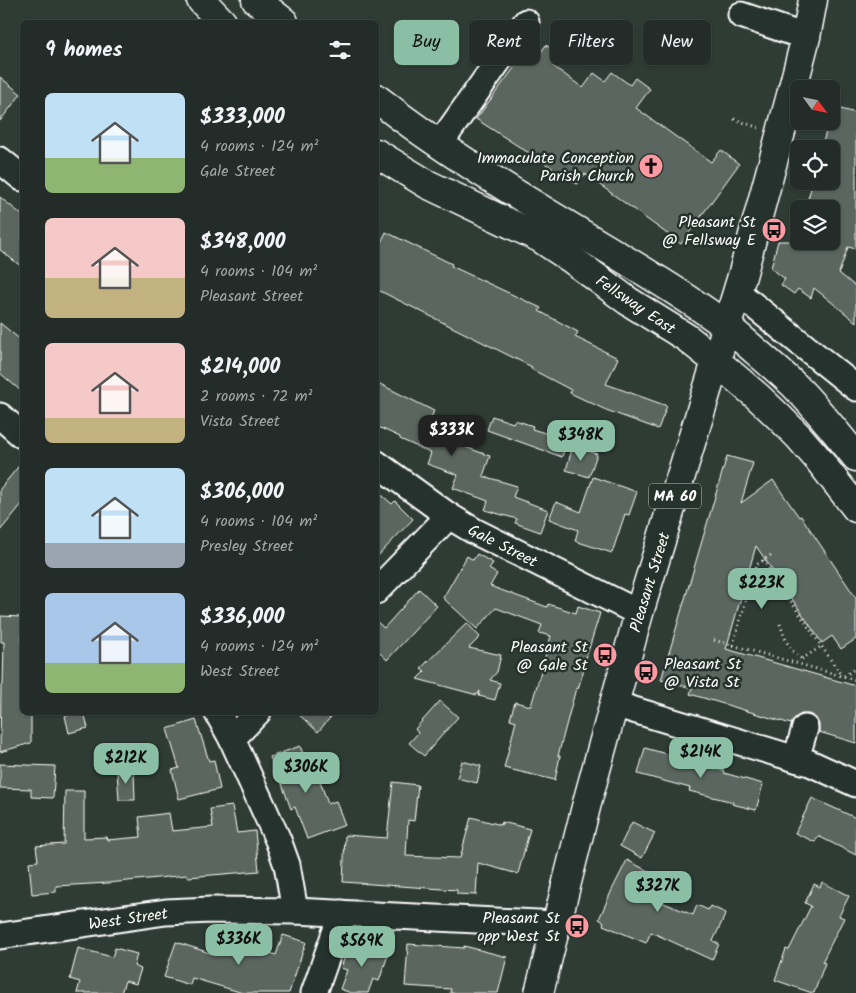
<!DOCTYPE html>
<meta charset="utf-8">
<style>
:root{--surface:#232c28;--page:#2b3430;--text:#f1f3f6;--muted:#a3a7a8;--line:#404845;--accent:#8abfa5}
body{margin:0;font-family:Kalam,sans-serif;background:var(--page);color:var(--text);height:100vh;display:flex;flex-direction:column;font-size:19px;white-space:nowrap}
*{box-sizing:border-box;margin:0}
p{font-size:16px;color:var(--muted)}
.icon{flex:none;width:28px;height:28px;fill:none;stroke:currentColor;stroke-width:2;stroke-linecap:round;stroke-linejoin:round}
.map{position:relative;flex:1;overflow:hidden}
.sheet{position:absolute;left:20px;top:20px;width:359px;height:695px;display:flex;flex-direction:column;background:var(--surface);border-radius:8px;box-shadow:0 1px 4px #0004,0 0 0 1px var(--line)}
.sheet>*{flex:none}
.guide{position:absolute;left:394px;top:20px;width:386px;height:45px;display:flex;gap:10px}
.needle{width:32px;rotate:123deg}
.controls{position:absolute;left:790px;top:80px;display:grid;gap:10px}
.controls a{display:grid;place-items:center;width:50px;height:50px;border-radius:8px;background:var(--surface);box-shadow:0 1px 4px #0004,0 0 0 1px var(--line);font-size:25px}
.price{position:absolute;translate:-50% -42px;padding:0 11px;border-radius:10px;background:var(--accent);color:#111;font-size:16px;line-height:32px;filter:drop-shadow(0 1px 2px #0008)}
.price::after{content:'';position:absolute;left:50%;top:30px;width:15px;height:11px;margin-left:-8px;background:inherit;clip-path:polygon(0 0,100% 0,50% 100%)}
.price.active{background:#222;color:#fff}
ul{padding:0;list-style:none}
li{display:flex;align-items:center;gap:15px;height:125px;padding:0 25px}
li span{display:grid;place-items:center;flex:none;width:140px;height:100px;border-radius:8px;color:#555}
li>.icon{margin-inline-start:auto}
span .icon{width:60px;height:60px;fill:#fffc;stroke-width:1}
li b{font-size:21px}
h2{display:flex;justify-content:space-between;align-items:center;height:60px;padding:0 25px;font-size:21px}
.chip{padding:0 18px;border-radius:8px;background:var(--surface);box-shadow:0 1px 4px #0004,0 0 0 1px var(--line);font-size:18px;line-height:45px}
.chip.active{background:var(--accent);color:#111}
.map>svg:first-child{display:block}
</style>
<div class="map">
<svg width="856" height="993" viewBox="0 0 856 993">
<rect width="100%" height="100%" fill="#2f3b35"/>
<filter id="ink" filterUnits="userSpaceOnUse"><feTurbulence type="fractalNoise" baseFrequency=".02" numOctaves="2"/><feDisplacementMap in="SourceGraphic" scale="10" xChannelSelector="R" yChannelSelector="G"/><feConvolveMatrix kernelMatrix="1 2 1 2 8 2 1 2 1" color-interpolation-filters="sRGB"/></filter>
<g filter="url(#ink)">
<g fill="#5b6661" stroke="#fff">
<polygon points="546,45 560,55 553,66 583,88 594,73 605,81 612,72 630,85 635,78 650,89 636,108 711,162 721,150 739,164 681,244 585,174 577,184 476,119 529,48 539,55"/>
<polygon points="0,77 21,94 0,121"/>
<polygon points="833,107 856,113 856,249 848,247 839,273 856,287 856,322 814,288 811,298 798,289 794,294 781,285 785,279 771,268 778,241 831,241 831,209 805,209 813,181 831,181 831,149 821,149 829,121 831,121 831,113"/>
<polygon points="0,197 22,215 22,267 0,250"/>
<polygon points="386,232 452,264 451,266 541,308 539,311 578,332 575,337 618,358 606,384 667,406 658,429 606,410 570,393 571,390 531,369 532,367 376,289 376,253"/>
<polygon points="0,323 22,341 22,392 0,373"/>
<polygon points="376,382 434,411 428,424 460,436 457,444 490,456 483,476 517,486 513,497 548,510 540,532 515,523 517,519 485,510 488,501 453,488 458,475 427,464 431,453 400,439 400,437 376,426"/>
<polygon points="492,416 513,423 515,420 533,426 532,429 567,440 562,457 487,430"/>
<polygon points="573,446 597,454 589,477 566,470"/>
<polygon points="727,456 753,463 741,503 773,480 799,517 801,516 856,598 856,639 841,649 832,636 822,643 756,546 726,649 856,686 856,743 819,732 819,724 816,718 809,714 801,714 795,718 791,724 690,694 692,688 661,680"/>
<polygon points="22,462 22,504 0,531 0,489"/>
<polygon points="593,477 637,492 629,515 625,514 612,553 575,541 578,530 549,519 556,502 581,512"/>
<polygon points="376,490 392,504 395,501 413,519 376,558"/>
<polygon points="477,554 493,563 489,569 497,574 490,586 547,607 548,604 576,613 578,606 600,613 583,668 584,669 578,689 576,688 558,756 560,756 555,780 504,768 516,721 510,719 515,702 531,706 551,636 539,633 542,625 496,608 477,629 443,598 467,556 473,560"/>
<polygon points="419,589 437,606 387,660 376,649 376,621 384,628"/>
<polygon points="1,616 22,617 22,716 31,716 31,743 0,752 1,685 3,685 4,642 1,642"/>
<polygon points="467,623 480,637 469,648 501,655 497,672 490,680 500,683 495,700 479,696 480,691 477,695 417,679 425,671 421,668"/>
<polygon points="440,701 458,717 424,756 409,743 418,733 415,729"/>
<polygon points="78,712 84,712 88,728 69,733 65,716"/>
<polygon points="296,712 335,712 318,732"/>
<polygon points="196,720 209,761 214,760 220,789 179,799 172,770 179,768 167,729"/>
<polygon points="300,746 312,777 318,775 328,804 336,801 345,825 307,839 295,807 291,809 279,776 277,776 270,757"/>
<polygon points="645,748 670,755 669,757 724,771 724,773 763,784 756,810 732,804 733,802 689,791 690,788 638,774"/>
<polygon points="462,761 481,766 477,783 457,778"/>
<polygon points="0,764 55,766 53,798 31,797 31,789 0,788"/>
<polygon points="134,770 135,800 119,800 117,771"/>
<polygon points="393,782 418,785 414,821 408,820 406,856 460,858 471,817 501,825 502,822 530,829 518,874 478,863 476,895 457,894 457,890 343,882 345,835 387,838"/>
<polygon points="65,791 84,791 84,838 106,837 107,840 141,837 139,817 169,813 172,831 213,827 210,809 232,806 237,833 255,831 259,871 188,877 187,875 108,883 56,886 56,892 32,894 29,862 38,861 36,846 64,844"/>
<polygon points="812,798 856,818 856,855 818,836 815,842 795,833"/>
<polygon points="632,822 655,833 642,858 620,846"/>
<polygon points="627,860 669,882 659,901 693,915 697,905 708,910 710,906 726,913 713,941 719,944 712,960 651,932 646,943 603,925 604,922 599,919 611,892"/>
<polygon points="822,882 849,896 839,916 844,918 822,962 825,963 814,993 812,993 775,980 786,949 789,950 811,906 805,903 814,884 820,887"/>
<polygon points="224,933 248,940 246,945 276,955 283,935 306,942 289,993 243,993 192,978 190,985 164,977 176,942 213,954 214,948 220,949"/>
<polygon points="350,941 388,955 379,981 373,979 368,993 351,993 340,989 347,970 341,968"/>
<polygon points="408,944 464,948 464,946 507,957 498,993 450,993 451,989 405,986"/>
<polygon points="78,948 112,957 115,948 137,954 134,966 141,969 136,984 125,981 121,993 77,993 80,982 70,979"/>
</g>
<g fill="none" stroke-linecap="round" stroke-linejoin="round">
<defs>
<g id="minor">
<polyline points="741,15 806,37"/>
<polyline points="439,145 526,22"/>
<polyline points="0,160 22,178"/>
<polyline points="737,292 856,388"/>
<polyline points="0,416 22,435"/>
<polyline points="376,463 449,516 474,531 639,613"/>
<polyline points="376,591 449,516"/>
<polyline points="614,704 796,759 810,763 856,784"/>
<polyline points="217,712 232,739 278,840 287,865 295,911"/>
<polyline points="232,739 258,712"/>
<polyline points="796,759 805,728"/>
<polyline points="0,936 166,912 211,910 295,911 538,923 556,925"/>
<polyline points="314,993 342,913"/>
</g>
<g id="major">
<polyline points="201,0 222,22"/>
<polyline points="256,0 284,22"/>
<path d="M376,98C451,157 533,204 614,253C652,276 690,299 725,325C734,332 743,340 751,347C766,360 780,372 794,385C816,407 836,432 856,457"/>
<polyline points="376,153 427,184 540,238 570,258 628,301 687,338 716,361 758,397 779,417 799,437 818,459 856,508"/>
<polyline points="539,993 588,799 614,704 639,613 742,276 791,95 806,37 813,0"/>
</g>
</defs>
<use href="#minor" stroke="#fff" stroke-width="29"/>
<use href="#major" stroke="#fff" stroke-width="31"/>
<g stroke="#fff" stroke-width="3" stroke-dasharray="1 4" stroke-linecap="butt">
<polyline points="734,119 759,128"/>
<polyline points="763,560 841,675"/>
<path d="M780,624C785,638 788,650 802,659"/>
<polyline points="714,640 856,680"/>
<polyline points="733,645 756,565 774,553"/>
<polyline points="802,659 822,646"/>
<polyline points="844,676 856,668"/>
</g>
<use href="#minor" stroke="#26332d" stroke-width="25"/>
<use href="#major" stroke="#26332d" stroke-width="28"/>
</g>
</g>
<defs>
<symbol id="church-disc" viewBox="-11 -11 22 22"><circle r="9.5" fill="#ff9aa2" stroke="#26332d"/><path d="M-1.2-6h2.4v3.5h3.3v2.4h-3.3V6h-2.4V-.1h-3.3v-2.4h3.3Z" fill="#111"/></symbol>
<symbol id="bus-disc" viewBox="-11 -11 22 22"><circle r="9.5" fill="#ff9aa2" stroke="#26332d"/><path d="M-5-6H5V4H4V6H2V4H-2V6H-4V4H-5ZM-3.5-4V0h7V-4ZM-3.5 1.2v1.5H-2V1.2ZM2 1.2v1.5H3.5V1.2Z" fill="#111"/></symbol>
</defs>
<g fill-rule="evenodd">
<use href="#church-disc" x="637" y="152" width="28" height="28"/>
<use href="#bus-disc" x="760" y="216" width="28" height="28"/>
<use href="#bus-disc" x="591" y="641" width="28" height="28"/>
<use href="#bus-disc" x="632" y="658" width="28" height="28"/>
<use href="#bus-disc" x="563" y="912" width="28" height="28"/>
</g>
<g text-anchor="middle" stroke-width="5" stroke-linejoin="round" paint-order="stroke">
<rect fill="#26332d" stroke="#bec2c0" stroke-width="1" x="649" y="483.5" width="52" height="25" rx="4"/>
<g font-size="15" font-weight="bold" fill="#fff">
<text x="675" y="501">MA 60</text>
</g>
<g font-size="16" fill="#fff" stroke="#26332d" text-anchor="end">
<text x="634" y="163">Immaculate Conception<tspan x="634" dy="18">Parish Church</tspan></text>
<text x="756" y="227">Pleasant St<tspan x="756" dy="18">@ Fellsway E</tspan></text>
<text x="588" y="652">Pleasant St<tspan x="588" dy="18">@ Gale St</tspan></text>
<text x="664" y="669" text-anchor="start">Pleasant St<tspan x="664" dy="18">@ Vista St</tspan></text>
<text x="560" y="923">Pleasant St<tspan x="560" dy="18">opp West St</tspan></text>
</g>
<g font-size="16" fill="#fff" stroke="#26332d">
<text transform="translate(636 304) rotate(34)" y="6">Fellsway East</text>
<text transform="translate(503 545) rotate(27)" y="6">Gale Street</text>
<text transform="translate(649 582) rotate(-73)" y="6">Pleasant Street</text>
<text transform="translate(128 918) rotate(-8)" y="6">West Street</text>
</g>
</g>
</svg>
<div class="controls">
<a><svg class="needle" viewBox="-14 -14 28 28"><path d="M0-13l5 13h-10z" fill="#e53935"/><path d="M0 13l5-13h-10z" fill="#a3a7a8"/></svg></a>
<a><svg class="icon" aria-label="locate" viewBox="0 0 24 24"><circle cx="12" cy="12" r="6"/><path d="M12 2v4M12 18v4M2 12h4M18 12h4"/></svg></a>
<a><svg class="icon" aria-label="layers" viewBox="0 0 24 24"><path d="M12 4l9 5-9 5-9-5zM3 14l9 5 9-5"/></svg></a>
</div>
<b class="price active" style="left:452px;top:457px">$333K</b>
<b class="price" style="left:581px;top:462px">$348K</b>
<b class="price" style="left:762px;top:610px">$223K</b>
<b class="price" style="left:701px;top:779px">$214K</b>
<b class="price" style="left:126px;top:785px">$212K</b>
<b class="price" style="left:306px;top:794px">$306K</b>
<b class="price" style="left:658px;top:913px">$327K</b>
<b class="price" style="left:239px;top:966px">$336K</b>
<b class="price" style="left:362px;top:968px">$569K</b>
<div class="guide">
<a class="chip active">Buy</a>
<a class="chip">Rent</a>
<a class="chip">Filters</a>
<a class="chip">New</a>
</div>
<section class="sheet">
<h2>9 homes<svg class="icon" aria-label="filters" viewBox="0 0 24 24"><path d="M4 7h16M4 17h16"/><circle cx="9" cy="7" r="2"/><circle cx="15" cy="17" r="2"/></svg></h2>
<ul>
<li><span style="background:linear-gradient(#bfe0f5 65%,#8fb573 0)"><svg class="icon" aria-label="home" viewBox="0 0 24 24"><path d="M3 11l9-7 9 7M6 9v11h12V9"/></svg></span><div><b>$333,000</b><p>4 rooms · 124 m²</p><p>Gale Street</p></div></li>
<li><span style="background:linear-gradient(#f6c9c9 60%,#c2b280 0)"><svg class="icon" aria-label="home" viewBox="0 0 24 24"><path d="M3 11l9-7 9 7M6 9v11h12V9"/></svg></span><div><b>$348,000</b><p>4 rooms · 104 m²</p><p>Pleasant Street</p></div></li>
<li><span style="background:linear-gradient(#f6c9c9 75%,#c2b280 0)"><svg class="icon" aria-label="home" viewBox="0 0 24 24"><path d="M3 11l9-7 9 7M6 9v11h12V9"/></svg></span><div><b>$214,000</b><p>2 rooms · 72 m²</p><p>Vista Street</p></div></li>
<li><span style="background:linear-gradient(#bfe0f5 75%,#9aa5b1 0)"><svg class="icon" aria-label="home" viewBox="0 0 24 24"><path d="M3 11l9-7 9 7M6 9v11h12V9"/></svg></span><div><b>$306,000</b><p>4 rooms · 104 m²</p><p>Presley Street</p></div></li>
<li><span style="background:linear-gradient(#a9c7e8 70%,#8fb573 0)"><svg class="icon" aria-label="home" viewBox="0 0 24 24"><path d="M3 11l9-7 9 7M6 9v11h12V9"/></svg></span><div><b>$336,000</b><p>4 rooms · 124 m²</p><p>West Street</p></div></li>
</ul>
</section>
</div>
